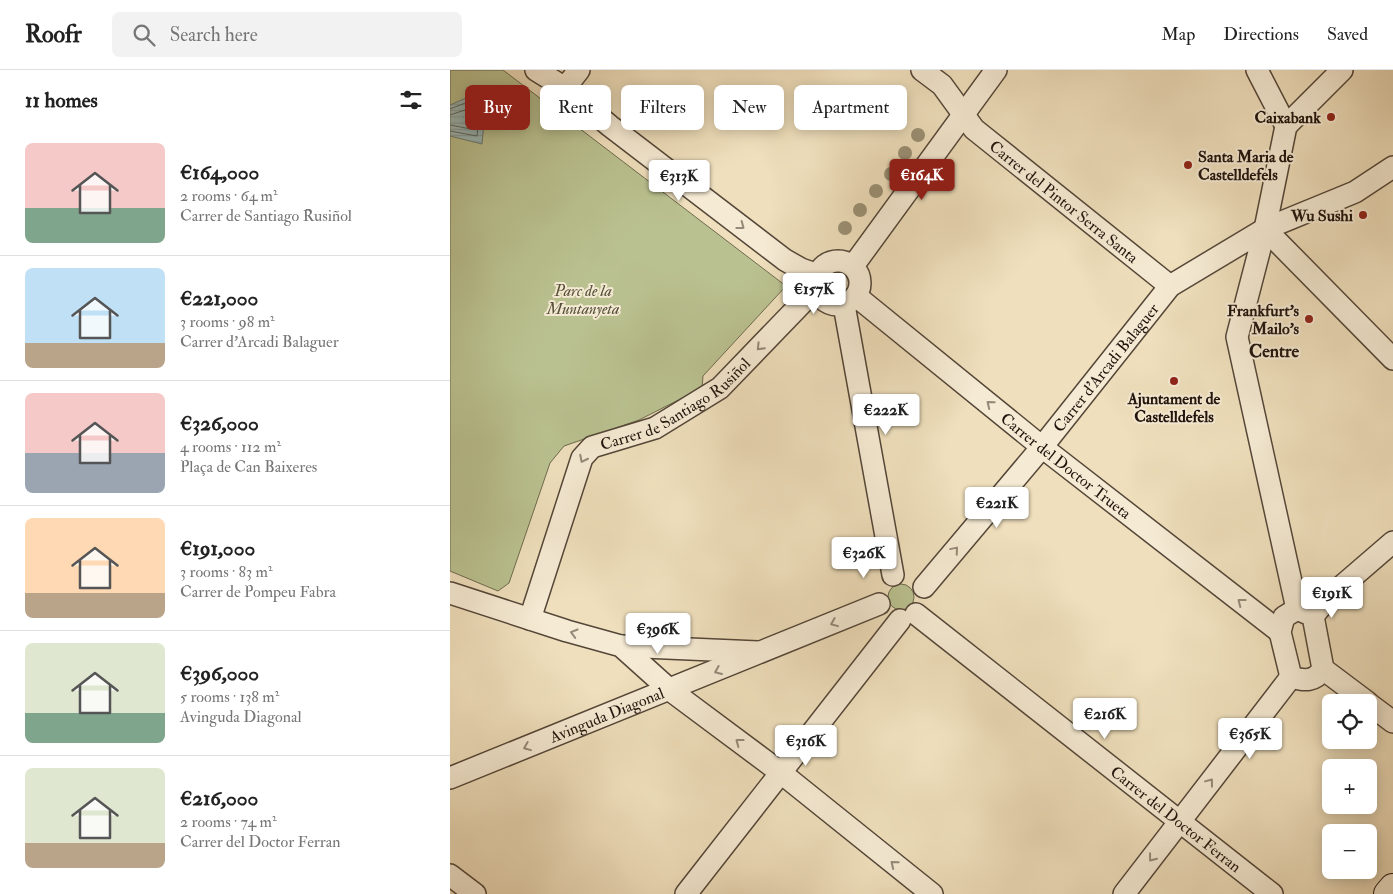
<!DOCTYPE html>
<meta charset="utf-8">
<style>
:root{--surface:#fff;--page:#f2f2f2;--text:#222;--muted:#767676;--line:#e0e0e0;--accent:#8f2418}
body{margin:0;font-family:"IM FELL Double Pica",serif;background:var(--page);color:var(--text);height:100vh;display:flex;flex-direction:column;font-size:19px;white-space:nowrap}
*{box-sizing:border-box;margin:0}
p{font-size:16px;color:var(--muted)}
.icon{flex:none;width:28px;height:28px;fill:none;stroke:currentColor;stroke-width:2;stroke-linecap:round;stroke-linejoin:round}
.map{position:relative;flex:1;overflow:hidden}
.side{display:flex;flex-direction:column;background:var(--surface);width:450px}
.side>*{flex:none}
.banner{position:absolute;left:15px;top:15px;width:475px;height:45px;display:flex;gap:10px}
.tools{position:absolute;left:872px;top:624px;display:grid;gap:10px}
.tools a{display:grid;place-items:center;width:55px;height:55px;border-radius:8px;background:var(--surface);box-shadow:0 2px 12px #0003;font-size:25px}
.price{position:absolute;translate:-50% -42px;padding:0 11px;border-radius:5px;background:#fff;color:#222;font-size:16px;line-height:32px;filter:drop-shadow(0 1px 2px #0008)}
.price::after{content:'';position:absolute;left:50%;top:30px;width:15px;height:11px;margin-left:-8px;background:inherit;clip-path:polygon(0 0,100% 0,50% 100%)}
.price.on{background:var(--accent);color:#fff}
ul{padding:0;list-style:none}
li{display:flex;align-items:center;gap:15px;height:125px;padding:0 25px}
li+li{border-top:1px solid var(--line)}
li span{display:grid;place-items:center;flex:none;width:140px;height:100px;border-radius:8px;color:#555}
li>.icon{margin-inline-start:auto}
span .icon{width:60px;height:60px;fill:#fffc;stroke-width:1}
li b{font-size:21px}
h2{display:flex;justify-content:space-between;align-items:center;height:60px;padding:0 25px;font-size:21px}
.tag{padding:0 18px;border-radius:8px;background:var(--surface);box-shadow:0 2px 12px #0003;font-size:18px;line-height:45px}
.tag.on{background:var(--accent);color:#fff}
header{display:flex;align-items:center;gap:30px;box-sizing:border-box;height:70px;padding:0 25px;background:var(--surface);border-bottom:1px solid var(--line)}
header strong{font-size:24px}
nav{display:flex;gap:28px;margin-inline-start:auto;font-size:18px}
.search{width:350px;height:45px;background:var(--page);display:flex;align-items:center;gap:12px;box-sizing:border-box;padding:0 18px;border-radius:8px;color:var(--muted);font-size:19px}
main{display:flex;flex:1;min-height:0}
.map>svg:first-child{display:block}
</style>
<header>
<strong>Roofr</strong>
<div class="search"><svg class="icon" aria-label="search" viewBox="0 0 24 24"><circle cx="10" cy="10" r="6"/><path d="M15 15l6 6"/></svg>Search here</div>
<nav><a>Map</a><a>Directions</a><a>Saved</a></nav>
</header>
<main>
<section class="side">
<h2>11 homes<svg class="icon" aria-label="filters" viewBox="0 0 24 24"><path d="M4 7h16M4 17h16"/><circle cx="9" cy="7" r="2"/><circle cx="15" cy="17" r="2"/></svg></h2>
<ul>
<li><span style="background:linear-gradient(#f6c9c9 65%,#7fa58c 0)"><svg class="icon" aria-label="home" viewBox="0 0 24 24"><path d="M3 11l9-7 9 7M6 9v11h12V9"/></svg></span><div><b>€164,000</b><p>2 rooms · 64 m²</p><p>Carrer de Santiago Rusiñol</p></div></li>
<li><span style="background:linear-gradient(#bfe0f5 75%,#b9a48a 0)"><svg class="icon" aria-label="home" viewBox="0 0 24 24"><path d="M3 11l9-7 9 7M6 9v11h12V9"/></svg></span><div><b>€221,000</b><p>3 rooms · 98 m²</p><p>Carrer d'Arcadi Balaguer</p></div></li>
<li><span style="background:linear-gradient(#f6c9c9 60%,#9aa5b1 0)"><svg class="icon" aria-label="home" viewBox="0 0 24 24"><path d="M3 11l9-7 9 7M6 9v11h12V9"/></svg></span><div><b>€326,000</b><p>4 rooms · 112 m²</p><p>Plaça de Can Baixeres</p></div></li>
<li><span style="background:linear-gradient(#ffd9b3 75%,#b9a48a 0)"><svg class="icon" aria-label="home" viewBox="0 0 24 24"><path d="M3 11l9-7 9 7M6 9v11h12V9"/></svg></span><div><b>€191,000</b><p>3 rooms · 83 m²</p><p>Carrer de Pompeu Fabra</p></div></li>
<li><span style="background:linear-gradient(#dfe7d0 70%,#7fa58c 0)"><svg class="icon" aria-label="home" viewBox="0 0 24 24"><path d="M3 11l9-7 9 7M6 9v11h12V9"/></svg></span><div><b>€396,000</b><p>5 rooms · 138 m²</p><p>Avinguda Diagonal</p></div></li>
<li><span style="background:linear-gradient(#dfe7d0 75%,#b9a48a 0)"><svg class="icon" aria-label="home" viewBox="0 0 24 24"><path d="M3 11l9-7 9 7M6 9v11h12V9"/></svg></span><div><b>€216,000</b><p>2 rooms · 74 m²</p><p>Carrer del Doctor Ferran</p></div></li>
</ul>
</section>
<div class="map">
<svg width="943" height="824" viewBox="0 0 943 824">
<defs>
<pattern id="water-rules" width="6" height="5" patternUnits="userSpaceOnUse" patternTransform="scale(1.25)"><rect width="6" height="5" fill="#9cbbb9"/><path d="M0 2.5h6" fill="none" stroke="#86a09e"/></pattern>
</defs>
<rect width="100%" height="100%" fill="#efdfbc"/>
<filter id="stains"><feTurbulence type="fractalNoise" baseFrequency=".004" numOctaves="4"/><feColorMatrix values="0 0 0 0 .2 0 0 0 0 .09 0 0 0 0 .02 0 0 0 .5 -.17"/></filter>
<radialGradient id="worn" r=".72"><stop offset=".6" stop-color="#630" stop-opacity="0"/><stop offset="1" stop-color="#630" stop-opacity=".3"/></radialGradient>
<g fill="#bac190" stroke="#6d6a4e">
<polygon points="0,0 53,0 336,216 253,306 252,318 189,350 114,376 100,393 59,513 48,521 0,501"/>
<circle cx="451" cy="527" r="13"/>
</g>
<polygon fill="url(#water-rules)" stroke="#6a7874" points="37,19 32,74 0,66 0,35"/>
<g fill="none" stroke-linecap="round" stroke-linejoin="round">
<g stroke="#5e6762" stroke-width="1">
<polyline points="0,39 28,28 31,30 27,66 0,61"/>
<polyline points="0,45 21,38 24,40 21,59 0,55"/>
</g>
<defs>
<g id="street">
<polyline points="86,0 115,18 160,56 335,190 351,199 368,205"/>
<path id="s1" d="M472,0L492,15L524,59L720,216"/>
<polyline points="807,0 836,56"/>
<polyline points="115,18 129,0"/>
<polyline points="836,56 815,159 943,289"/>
<polyline points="836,56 892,0"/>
<polyline points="815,159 905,122 943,97"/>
<circle cx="388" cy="213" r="22"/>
<polyline points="403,196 546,0"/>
<path id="s2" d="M406,226L592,377L830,562"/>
<polyline points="394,235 443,505"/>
<path id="s3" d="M474,517L592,377L720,216L815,159L787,267L847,539"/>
<polyline points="0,523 117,561 171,576 220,620 330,702 482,824"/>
<path d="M847,539L863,546L873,599C865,612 854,611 841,607L830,562L834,547Z"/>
<path id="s4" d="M466,544L822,824"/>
<polyline points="863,546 878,528 943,472"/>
<path id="s5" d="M80,549L132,388L142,377L205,358L270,318L352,233L366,214"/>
<polyline points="171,576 308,582"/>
<polyline points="873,599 917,632"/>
<polyline points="919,634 943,652"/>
<path id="s6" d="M0,708L429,534"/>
<polyline points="0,805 25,824"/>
<polyline points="236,824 450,550"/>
<polyline points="674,824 841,607"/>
</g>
<polyline id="secondary" points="938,824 943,818"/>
</defs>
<use href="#street" stroke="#544638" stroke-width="24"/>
<use href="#secondary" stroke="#20130c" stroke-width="30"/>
<use href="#street" stroke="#f5ead3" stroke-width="21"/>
<use href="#secondary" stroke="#f5ead3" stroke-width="28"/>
</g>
<g fill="#9b9074">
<circle cx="468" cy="65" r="7"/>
<circle cx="455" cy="83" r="7"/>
<circle cx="441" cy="104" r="7"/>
<circle cx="426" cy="121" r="7"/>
<circle cx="410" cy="140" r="7"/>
<circle cx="395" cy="158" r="7"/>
</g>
<defs><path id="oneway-chevron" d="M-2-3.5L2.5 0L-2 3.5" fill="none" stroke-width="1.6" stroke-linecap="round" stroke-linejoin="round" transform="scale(1.25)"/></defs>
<g stroke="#958979">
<use href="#oneway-chevron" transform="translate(291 156) rotate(37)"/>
<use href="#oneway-chevron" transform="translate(310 277) rotate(134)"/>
<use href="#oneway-chevron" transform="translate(540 334) rotate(-141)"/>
<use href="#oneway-chevron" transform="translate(133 389) rotate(117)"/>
<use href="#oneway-chevron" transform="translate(505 480) rotate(-50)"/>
<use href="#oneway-chevron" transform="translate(791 532) rotate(-142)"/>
<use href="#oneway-chevron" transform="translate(384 553) rotate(158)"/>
<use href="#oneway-chevron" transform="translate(124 563) rotate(-164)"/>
<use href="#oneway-chevron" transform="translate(268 601) rotate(157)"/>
<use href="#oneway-chevron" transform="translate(289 672) rotate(-143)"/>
<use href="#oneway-chevron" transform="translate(77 677) rotate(158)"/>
<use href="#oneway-chevron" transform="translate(760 712) rotate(-53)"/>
<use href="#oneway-chevron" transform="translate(702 788) rotate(128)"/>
<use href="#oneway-chevron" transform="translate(444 794) rotate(-141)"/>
</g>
<g fill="#8f2418" stroke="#f5ead3" stroke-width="2">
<circle cx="881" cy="47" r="5"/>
<circle cx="738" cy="95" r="5"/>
<circle cx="913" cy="145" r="5"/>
<circle cx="859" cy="249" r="5"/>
<circle cx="724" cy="311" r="5"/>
</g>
<g text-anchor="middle" stroke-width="4" stroke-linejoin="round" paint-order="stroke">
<g font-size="16" font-weight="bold" fill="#20130c" stroke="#f5ead3" text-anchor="end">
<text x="871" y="53">Caixabank</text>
<text x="748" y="92" text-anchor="start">Santa Maria de<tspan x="748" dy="18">Castelldefels</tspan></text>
<text x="903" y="151">Wu Sushi</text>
<text x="849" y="246">Frankfurt’s<tspan x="849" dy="18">Mailo’s</tspan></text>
<text x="724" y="334" text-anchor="middle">Ajuntament de<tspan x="724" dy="18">Castelldefels</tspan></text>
</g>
<g font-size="16" fill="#20130c" stroke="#f5ead3">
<text dy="6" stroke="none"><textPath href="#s1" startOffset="195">Carrer del Pintor Serra Santa</textPath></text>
<text dy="6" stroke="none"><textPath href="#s3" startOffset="285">Carrer d'Arcadi Balaguer</textPath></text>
<text dy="6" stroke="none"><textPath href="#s5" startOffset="279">Carrer de Santiago Rusiñol</textPath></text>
<text dy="6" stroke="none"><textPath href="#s2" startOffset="270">Carrer del Doctor Trueta</textPath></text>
<text dy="6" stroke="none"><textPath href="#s6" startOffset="169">Avinguda Diagonal</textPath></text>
<text dy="6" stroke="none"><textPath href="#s4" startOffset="331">Carrer del Doctor Ferran</textPath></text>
</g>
<g font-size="16" font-style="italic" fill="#56503a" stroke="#f5ead3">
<text x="133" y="226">Parc de la<tspan x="133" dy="18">Muntanyeta</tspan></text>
</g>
<g font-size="18" font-weight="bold" fill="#20130c" stroke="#f5ead3">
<text x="824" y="287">Centre</text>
</g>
</g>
<rect width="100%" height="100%" filter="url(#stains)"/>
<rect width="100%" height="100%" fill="url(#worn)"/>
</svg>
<div class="tools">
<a><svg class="icon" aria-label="locate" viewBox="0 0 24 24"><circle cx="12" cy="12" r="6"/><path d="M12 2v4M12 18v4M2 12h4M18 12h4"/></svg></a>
<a>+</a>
<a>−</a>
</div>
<b class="price on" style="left:472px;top:131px">€164K</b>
<b class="price" style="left:229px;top:132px">€313K</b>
<b class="price" style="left:364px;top:245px">€157K</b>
<b class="price" style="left:436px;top:366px">€222K</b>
<b class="price" style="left:547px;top:459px">€221K</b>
<b class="price" style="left:414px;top:509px">€326K</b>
<b class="price" style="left:882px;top:549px">€191K</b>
<b class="price" style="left:208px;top:585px">€396K</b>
<b class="price" style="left:655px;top:670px">€216K</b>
<b class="price" style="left:800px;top:690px">€365K</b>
<b class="price" style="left:356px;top:697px">€316K</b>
<div class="banner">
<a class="tag on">Buy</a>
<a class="tag">Rent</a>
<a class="tag">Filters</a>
<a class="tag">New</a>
<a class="tag">Apartment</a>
</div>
</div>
</main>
